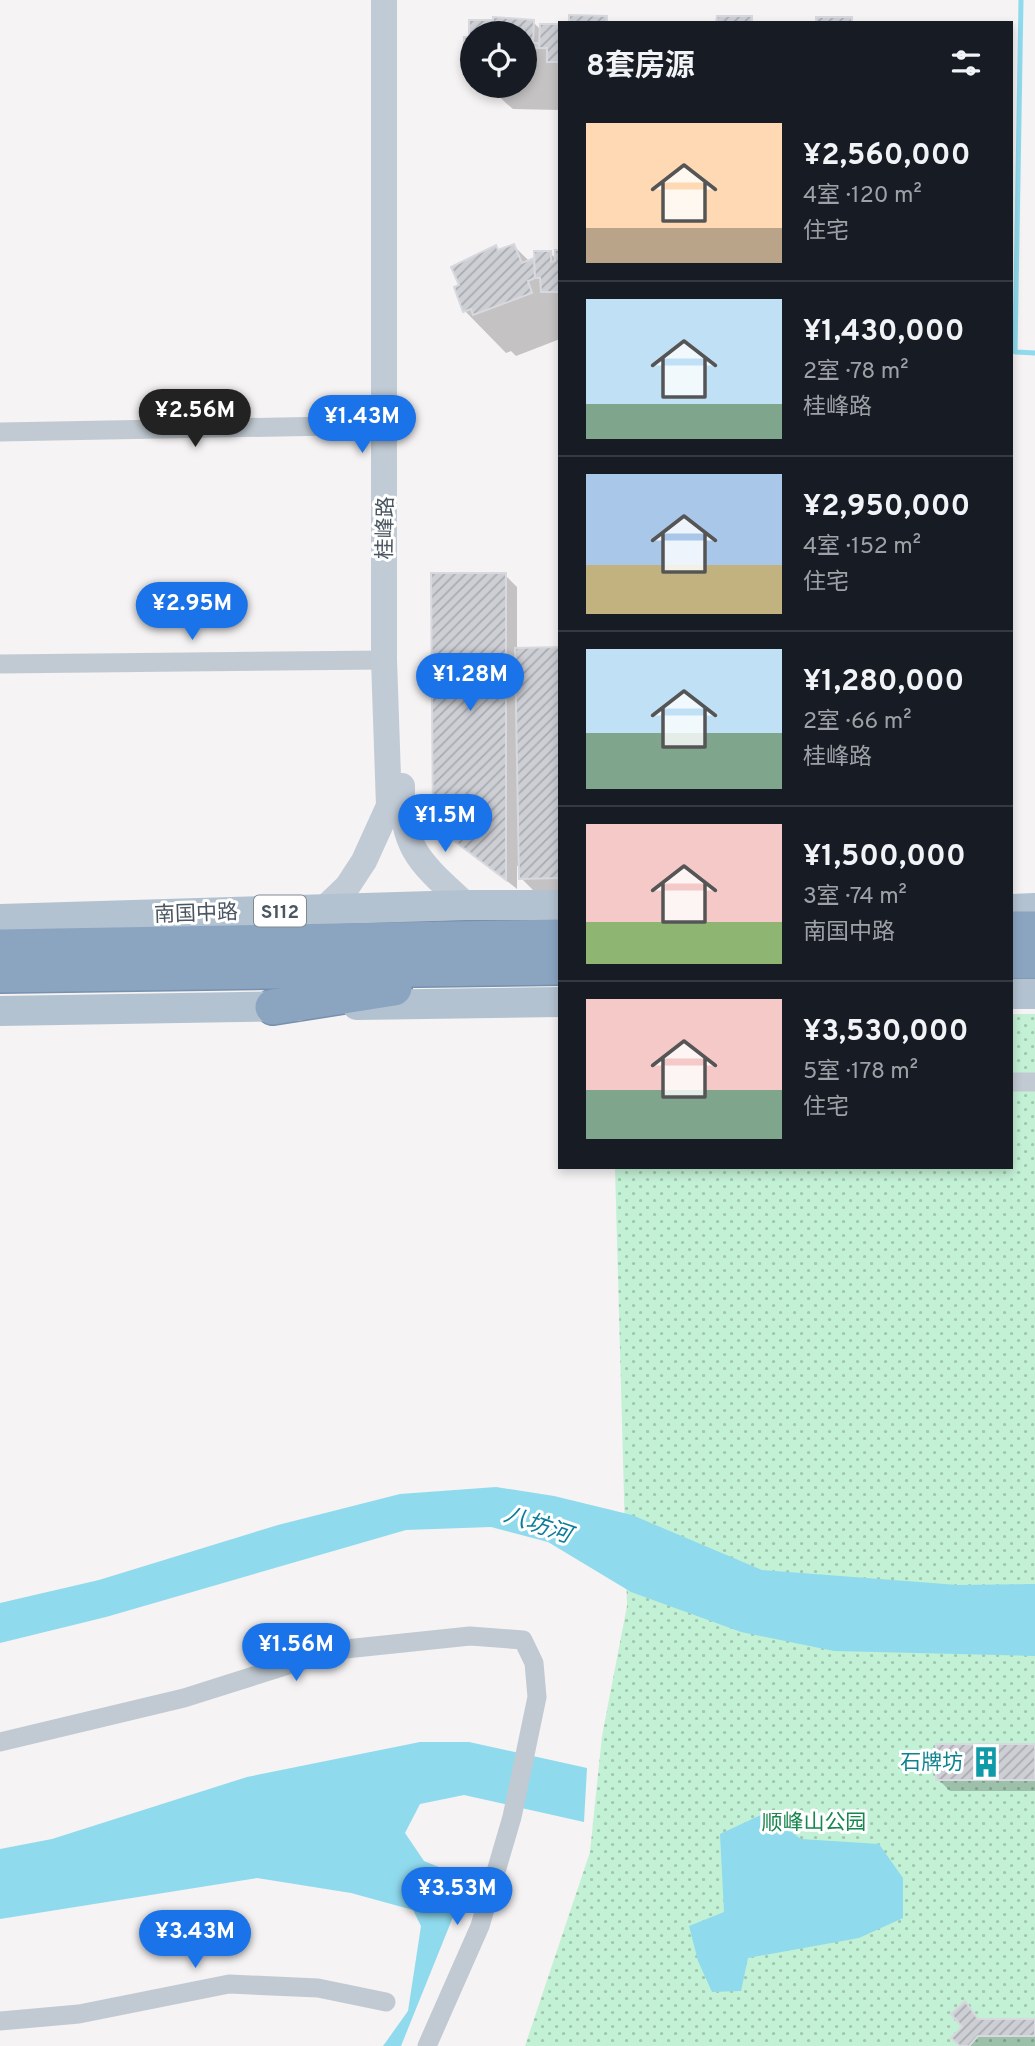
<!DOCTYPE html>
<html lang="zh">
<meta charset="utf-8">
<style>
:root{--surface:#171b24;--page:#20242c;--text:#f1f3f6;--muted:#9ea1a6;--line:#363941;--accent:#1a73e8}
body{margin:0;font-family:Overpass,"Noto Sans SC",sans-serif;background:var(--page);color:var(--text);height:100vh;display:flex;flex-direction:column;font-size:26px;white-space:nowrap}
*{box-sizing:border-box;margin:0}
p{font-size:23px;color:var(--muted)}
.icon{flex:none;width:38px;height:38px;fill:none;stroke:currentColor;stroke-width:2;stroke-linecap:round;stroke-linejoin:round}
.map{position:relative;flex:1;overflow:hidden}
.side{position:absolute;left:558px;top:21px;width:455px;height:1148px;display:flex;flex-direction:column;background:var(--surface);border-radius:0px;box-shadow:0 4px 10px #0003}
.side>*{flex:none}
.tools{position:absolute;left:460px;top:21px;display:grid;gap:14px}
.tools a{display:grid;place-items:center;width:77px;height:77px;border-radius:50%;background:var(--surface);box-shadow:0 4px 10px #0003;font-size:35px}
.price{position:absolute;translate:-50% -60px;padding:0 16px;border-radius:24px;background:var(--accent);color:#fff;font-size:23px;line-height:46px;filter:drop-shadow(0 2px 4px #0008)}
.price::after{content:'';position:absolute;left:50%;top:42px;width:21px;height:16px;margin-left:-10px;background:inherit;clip-path:polygon(0 0,100% 0,50% 100%)}
.price.selected{background:#222;color:#fff}
ul{padding:0;list-style:none}
li{display:flex;align-items:center;gap:21px;height:175px;padding:0 28px}
li+li{border-top:2px solid var(--line)}
li span{display:grid;place-items:center;flex:none;width:196px;height:140px;border-radius:0px;color:#555}
li>.icon{margin-inline-start:auto}
span .icon{width:84px;height:84px;fill:#fffc;stroke-width:1}
li b{font-size:30px}
h2{display:flex;justify-content:space-between;align-items:center;height:84px;padding:0 28px;font-size:30px}
.map>svg:first-child{display:block}
</style>
<div class="map">
<svg width="1035" height="2046" viewBox="0 0 1035 2046">
<defs>
<pattern id="park-dots" width="8" height="8" patternUnits="userSpaceOnUse" patternTransform="scale(1.75)"><rect width="8" height="8" fill="#c3f1d5"/><path d="M2 2h.1M6 6h.1" fill="none" stroke="#a0c6b0" stroke-width="1.8" stroke-linecap="round"/></pattern>
<pattern id="building-hatch" width="6" height="6" patternUnits="userSpaceOnUse" patternTransform="scale(1.75)"><rect width="6" height="6" fill="#cdcfd5"/><path d="M-1 1l2-2M0 6l6-6M5 7l2-2" fill="none" stroke="#a8abb0"/></pattern>
</defs>
<rect width="100%" height="100%" fill="#f5f3f3"/>
<polygon fill="url(#park-dots)" points="1012,1014 1035,1014 1035,2046 525,2046 590,1852 602,1736 627,1606 615,1167 1012,1167"/>
<g fill="#90daee">
<polygon points="496,1487 554,1496 632,1515 762,1570 958,1585 1035,1584 1035,1656 834,1651 741,1632 631,1592 548,1542 491,1527 406,1530 106,1617 0,1643 0,1603 99,1580 278,1525 400,1494"/>
<polygon points="420,1742 469,1742 587,1768 584,1822 464,1795 420,1804 405,1833 424,1861 461,1876 455,1912 401,2046 383,2046 408,2011 421,1926 413,1910 351,1893 257,1878 0,1919 0,1849 52,1839 247,1777"/>
<polygon points="765,1813 801,1839 879,1844 903,1878 903,1918 859,1938 748,1958 741,1991 712,1992 698,1961 689,1926 724,1912 720,1834"/>
</g>
<g fill="#0003">
<polygon points="471,21 533,22 541,30 560,26 560,110 513,109 507,104 488,86 525,86 525,33 472,33 472,70 465,63"/>
<polygon points="514,246 530,262 550,253 557,260 560,252 560,339 516,356 511,351 506,353 465,311 461,286 496,247 500,252"/>
<polygon points="505,575 517,587 517,650 560,649 560,890 533,890 521,878 521,866 517,866 517,889 435,824"/>
<polygon points="1035,1746 1035,1791 950,1791 938,1779"/>
<polygon points="965,2004 981,2021 1035,2021 1035,2046 962,2046"/>
</g>
<g fill="none" stroke-linecap="round" stroke-linejoin="round">
<polyline stroke="#90daee" stroke-width="5" points="1021,0 1015,352 1035,353"/>
</g>
<g fill="url(#building-hatch)" stroke="#d7d9de" stroke-width="2">
<polygon points="569,15 607,16 607,23 569,23"/>
<polygon points="717,16 752,16 752,23 716,23"/>
<polygon points="493,17 534,20 533,43 540,43 539,48 533,48 533,69 525,69 525,33 472,33 472,68 470,64 464,64 464,37 469,37 469,20 493,20"/>
<rect x="816" y="17" width="36" height="6"/>
<polygon points="540,24 560,24 560,62 547,62 547,48 539,48"/>
<polygon points="514,244 522,263 534,258 535,278 528,281 532,293 473,315 471,309 463,312 454,287 459,285 451,267 496,245 498,250"/>
<polygon points="555,250 560,250 560,292 541,292 540,278 535,278 534,251 551,251 551,262 555,261"/>
<polygon points="431,573 506,573 506,880 433,825"/>
<polygon points="560,647 560,878 519,879 515,648"/>
<rect x="936" y="1744" width="99" height="36"/>
<polygon points="965,2001 978,2019 1035,2019 1035,2036 978,2036 969,2046 960,2046 951,2038 962,2027 951,2014"/>
</g>
<g fill="none" stroke-linecap="round" stroke-linejoin="round">
<defs>
<g id="highway">
<polyline points="1012,929 1035,929"/>
<polyline points="0,947 560,937"/>
<polyline points="1012,961 1035,961"/>
<polyline points="0,975 560,967"/>
<polyline points="273,1007 394,988"/>
</g>
</defs>
<use href="#highway" stroke="#7690ad" stroke-width="38"/>
<g stroke="#c1cad2" stroke-width="19">
<polyline points="0,432 386,425"/>
<polyline points="0,664 384,660"/>
<polyline points="1012,1082 1035,1082"/>
<polyline points="0,1742 184,1698 336,1650 470,1636 523,1640 534,1663 537,1697 512,1817 480,1926 427,2046"/>
<polyline points="0,2021 79,2014 229,1984 318,1988 386,2002"/>
</g>
<g stroke="#c1cbd6" stroke-width="26">
<path d="M402,786C401,850 422,864 466,905"/>
<polyline points="323,910 347,887 364,861 389,806 384,660 384,0"/>
</g>
<g stroke="#b3c2d1" stroke-width="30">
<polyline points="1012,909 1035,908"/>
<polyline points="0,919 466,905 560,905"/>
<polyline points="1012,994 1035,994"/>
<polyline points="357,1005 560,1002"/>
<polyline points="0,1011 297,1006"/>
</g>
<use href="#highway" stroke="#8ba5c1" stroke-width="35"/>
</g>
<defs>
<symbol id="building-bare" viewBox="-9 -9 18 18"><path d="M-4-6H4V6H1V3H-1V6H-4ZM-2.5-4.3h1.7v1.8h-1.7ZM.8-4.3h1.7v1.8H.8ZM-2.5-1h1.7V.8h-1.7ZM.8-1h1.7V.8H.8Z" fill="#0f9aa8" stroke="#fff" stroke-width="2.5" paint-order="stroke"/></symbol>
</defs>
<g fill-rule="evenodd">
<use href="#building-bare" x="964" y="1740" width="44" height="44"/>
</g>
<g text-anchor="middle" stroke-width="6" stroke-linejoin="round" paint-order="stroke">
<rect fill="#fff" stroke="#808990" stroke-width="2" x="254" y="895.5" width="52" height="31" rx="5"/>
<g font-size="19" font-weight="bold" fill="#4a5661">
<text x="280" y="918">S112</text>
</g>
<g font-size="21" fill="#4a5661" stroke="#fff">
<text transform="translate(385 528) rotate(-89)" y="7">桂峰路</text>
<text transform="translate(196 913) rotate(-2)" y="7">南国中路</text>
</g>
<g font-size="21" fill="#0d838f" stroke="#fff" text-anchor="end">
<text x="963" y="1769">石牌坊</text>
</g>
<g font-size="21" fill="#17864f" stroke="#fff">
<text x="814" y="1829">顺峰山公园</text>
</g>
<g font-size="23" font-style="italic" fill="#0c7c9b" stroke="#fff">
<text transform="translate(538 1524) rotate(19)" y="8">八坊河</text>
</g>
</g>
</svg>
<div class="tools">
<a><svg class="icon" aria-label="locate" viewBox="0 0 24 24"><circle cx="12" cy="12" r="6"/><path d="M12 2v4M12 18v4M2 12h4M18 12h4"/></svg></a>
</div>
<b class="price selected" style="left:195px;top:449px">¥2.56M</b>
<b class="price" style="left:362px;top:455px">¥1.43M</b>
<b class="price" style="left:192px;top:642px">¥2.95M</b>
<b class="price" style="left:470px;top:713px">¥1.28M</b>
<b class="price" style="left:445px;top:854px">¥1.5M</b>
<b class="price" style="left:296px;top:1683px">¥1.56M</b>
<b class="price" style="left:457px;top:1927px">¥3.53M</b>
<b class="price" style="left:195px;top:1970px">¥3.43M</b>
<section class="side">
<h2>8套房源<svg class="icon" aria-label="filters" viewBox="0 0 24 24"><path d="M4 7h16M4 17h16"/><circle cx="9" cy="7" r="2"/><circle cx="15" cy="17" r="2"/></svg></h2>
<ul>
<li><span style="background:linear-gradient(#ffd9b3 75%,#b9a48a 0)"><svg class="icon" aria-label="home" viewBox="0 0 24 24"><path d="M3 11l9-7 9 7M6 9v11h12V9"/></svg></span><div><b>¥2,560,000</b><p>4室 · 120 m²</p><p>住宅</p></div></li>
<li><span style="background:linear-gradient(#bfe0f5 75%,#7fa58c 0)"><svg class="icon" aria-label="home" viewBox="0 0 24 24"><path d="M3 11l9-7 9 7M6 9v11h12V9"/></svg></span><div><b>¥1,430,000</b><p>2室 · 78 m²</p><p>桂峰路</p></div></li>
<li><span style="background:linear-gradient(#a9c7e8 65%,#c2b280 0)"><svg class="icon" aria-label="home" viewBox="0 0 24 24"><path d="M3 11l9-7 9 7M6 9v11h12V9"/></svg></span><div><b>¥2,950,000</b><p>4室 · 152 m²</p><p>住宅</p></div></li>
<li><span style="background:linear-gradient(#bfe0f5 60%,#7fa58c 0)"><svg class="icon" aria-label="home" viewBox="0 0 24 24"><path d="M3 11l9-7 9 7M6 9v11h12V9"/></svg></span><div><b>¥1,280,000</b><p>2室 · 66 m²</p><p>桂峰路</p></div></li>
<li><span style="background:linear-gradient(#f6c9c9 70%,#8fb573 0)"><svg class="icon" aria-label="home" viewBox="0 0 24 24"><path d="M3 11l9-7 9 7M6 9v11h12V9"/></svg></span><div><b>¥1,500,000</b><p>3室 · 74 m²</p><p>南国中路</p></div></li>
<li><span style="background:linear-gradient(#f6c9c9 65%,#7fa58c 0)"><svg class="icon" aria-label="home" viewBox="0 0 24 24"><path d="M3 11l9-7 9 7M6 9v11h12V9"/></svg></span><div><b>¥3,530,000</b><p>5室 · 178 m²</p><p>住宅</p></div></li>
</ul>
</section>
</div>
